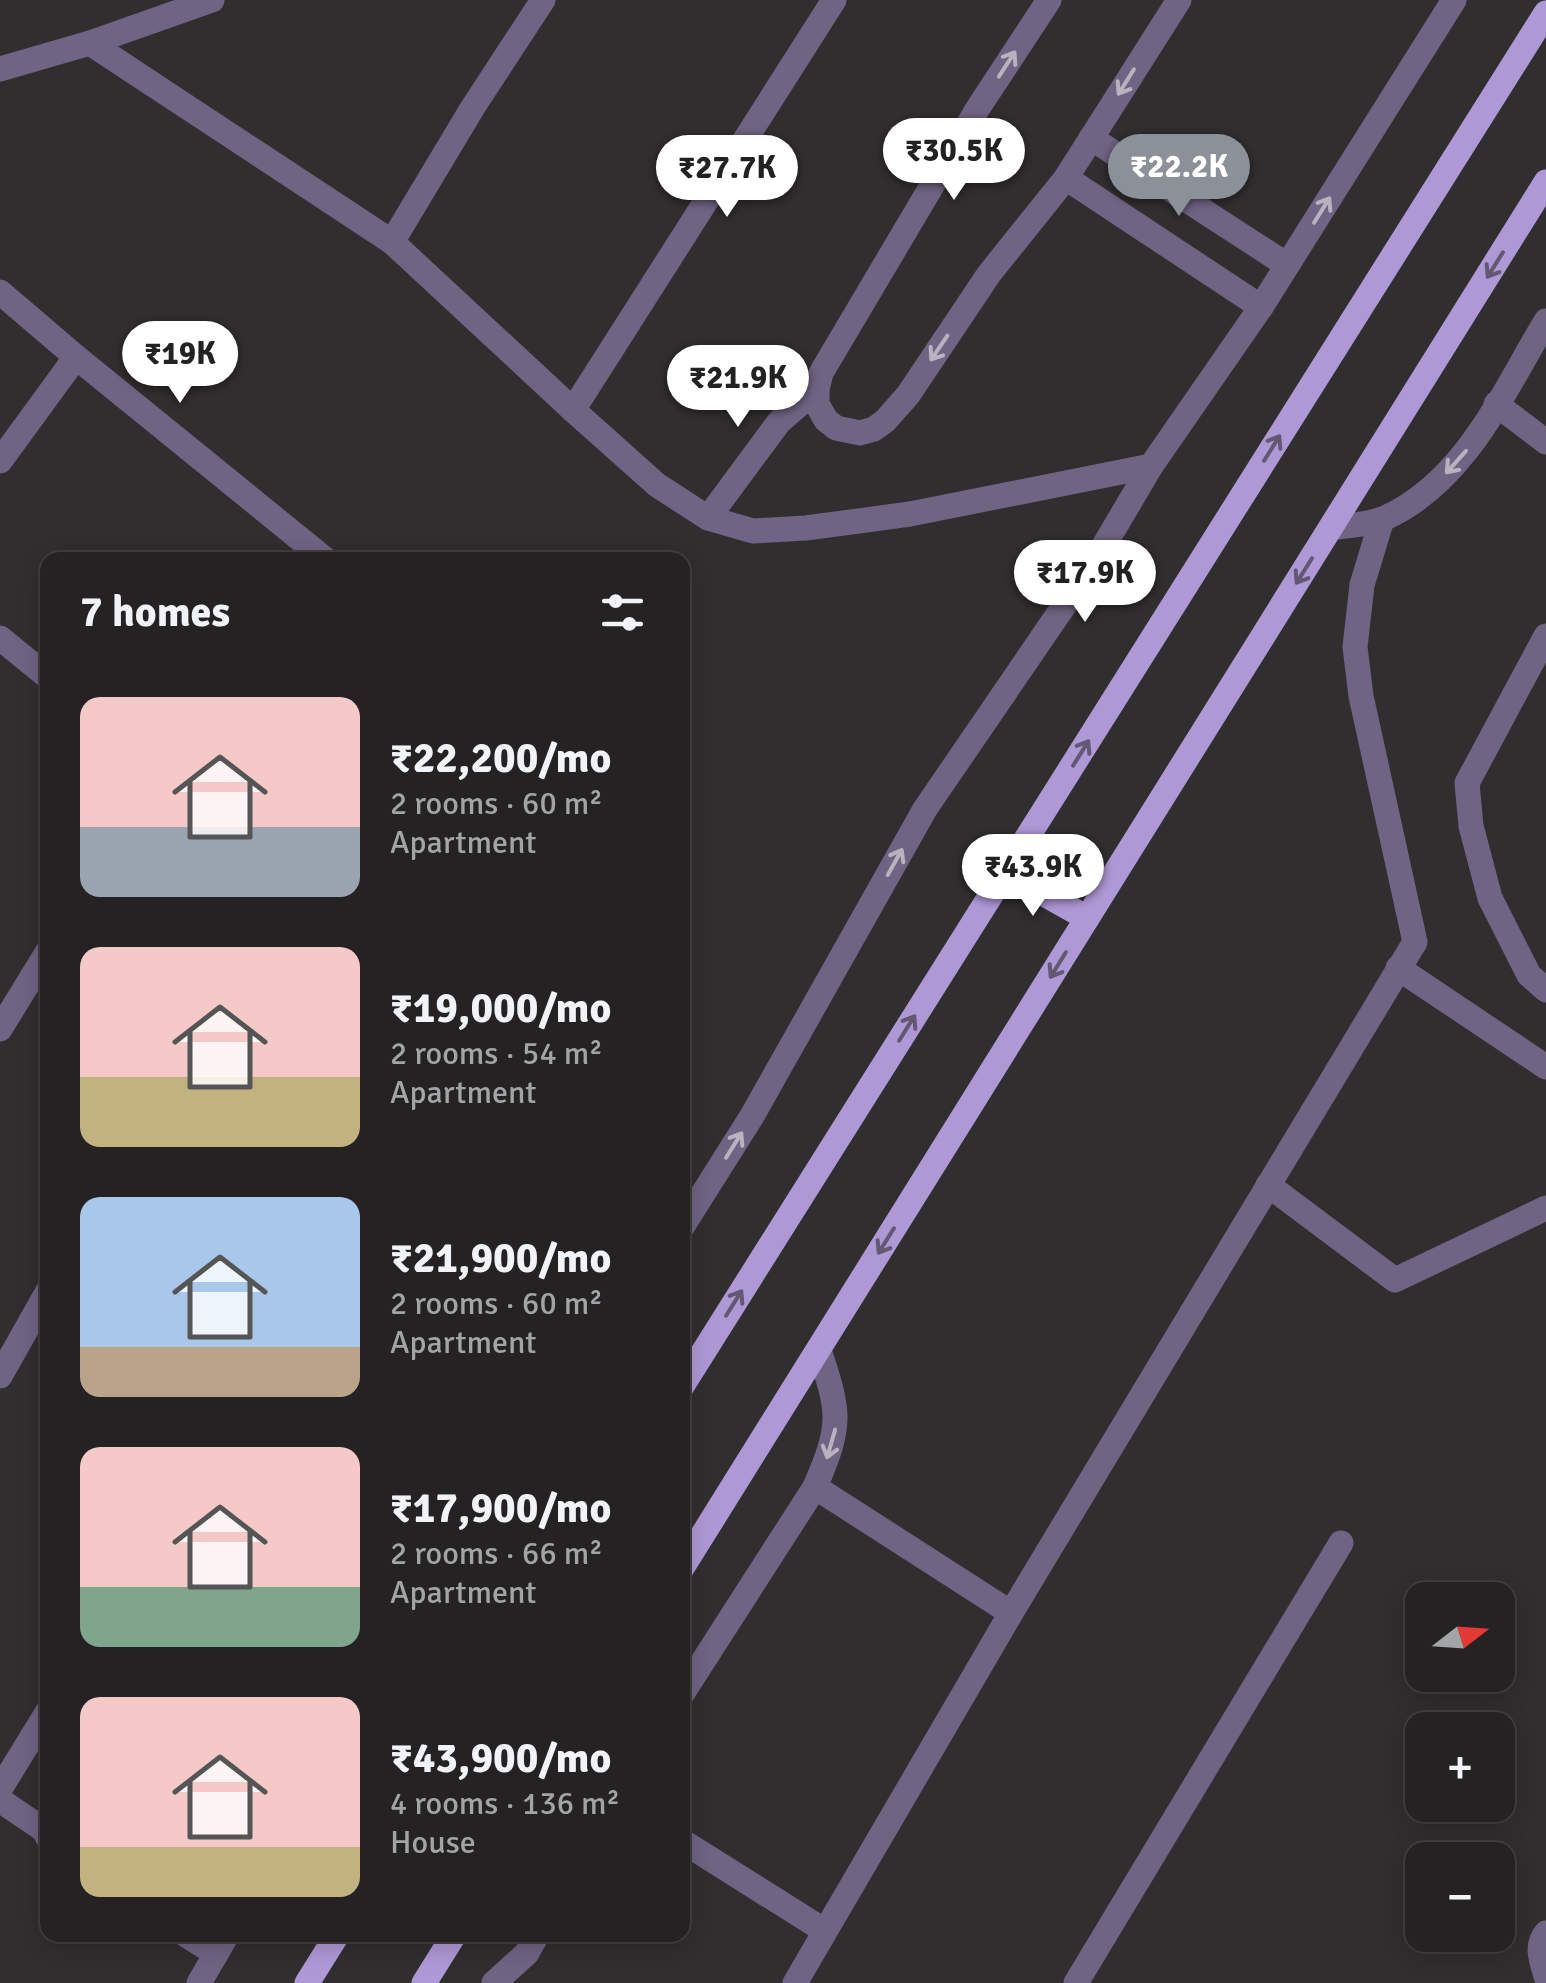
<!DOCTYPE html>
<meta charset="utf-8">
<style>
:root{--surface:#252224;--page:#2d2a2c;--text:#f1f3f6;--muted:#a3a4a6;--line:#423f41;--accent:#8c9099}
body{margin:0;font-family:Signika,sans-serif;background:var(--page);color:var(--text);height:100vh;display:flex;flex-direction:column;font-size:38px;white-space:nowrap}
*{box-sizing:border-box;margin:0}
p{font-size:32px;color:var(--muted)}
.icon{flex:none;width:55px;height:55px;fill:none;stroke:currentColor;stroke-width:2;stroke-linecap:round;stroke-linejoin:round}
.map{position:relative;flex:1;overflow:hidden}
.drawer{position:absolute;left:40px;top:552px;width:650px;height:1390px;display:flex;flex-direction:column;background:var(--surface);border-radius:20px;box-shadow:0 5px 25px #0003,0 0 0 2px var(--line)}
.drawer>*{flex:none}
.needle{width:65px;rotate:73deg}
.fabs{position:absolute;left:1405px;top:1582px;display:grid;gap:20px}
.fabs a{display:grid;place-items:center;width:110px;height:110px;border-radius:20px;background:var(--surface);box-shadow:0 5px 25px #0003,0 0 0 2px var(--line);font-size:50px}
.price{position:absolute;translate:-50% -85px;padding:0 22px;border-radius:35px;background:#fff;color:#222;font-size:32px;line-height:65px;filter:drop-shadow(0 2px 5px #0008)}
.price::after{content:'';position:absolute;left:50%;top:60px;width:30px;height:22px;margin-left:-15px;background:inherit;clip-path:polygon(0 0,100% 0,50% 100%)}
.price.selected{background:var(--accent);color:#fff}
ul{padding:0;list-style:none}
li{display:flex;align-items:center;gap:30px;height:250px;padding:0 40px}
li span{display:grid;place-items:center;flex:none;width:280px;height:200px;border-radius:20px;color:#555}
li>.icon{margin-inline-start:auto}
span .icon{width:120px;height:120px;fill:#fffc;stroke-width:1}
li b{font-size:42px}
h2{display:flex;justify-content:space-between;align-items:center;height:120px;padding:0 40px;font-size:42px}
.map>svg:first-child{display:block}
</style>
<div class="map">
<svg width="1546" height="1983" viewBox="0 0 1546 1983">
<rect width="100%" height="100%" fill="#312e30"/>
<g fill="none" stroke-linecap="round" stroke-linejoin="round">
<g stroke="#6f6483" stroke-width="25">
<polyline points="1049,0 978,108 821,373 817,389 817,404 826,420 836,428 860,433 874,429 885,421 908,395 989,274 1066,178 1179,0"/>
<polyline points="90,43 392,242 573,410 657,485 708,518 753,531 806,528 910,514 1151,466"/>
<polyline points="0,69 90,43 212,0"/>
<polyline points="1091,138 1287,265"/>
<polyline points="1066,178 1261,307"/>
<polyline points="392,242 473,107 543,0"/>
<polyline points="0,292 76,357 326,560"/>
<polyline points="1496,404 1546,442"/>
<polyline points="573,410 834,0"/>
<polyline points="0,461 76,357"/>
<polyline points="708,518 779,422 817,389"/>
<path d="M1331,528C1348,525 1369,525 1385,518C1466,481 1503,392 1546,321"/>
<polyline points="1546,636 1467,783 1471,826 1490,898 1529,975 1546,990"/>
<polyline points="0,638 48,677"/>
<polyline points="1398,968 1546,1067"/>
<polyline points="0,1029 48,951"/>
<polyline points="1268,1185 1395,1280 1546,1208"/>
<polyline points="682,1227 752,1116 925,809 1096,559 1151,466 1261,307 1454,0"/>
<polyline points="0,1376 48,1291"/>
<polyline points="815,1487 1011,1613"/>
<path d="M682,1694L815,1487C842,1424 840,1414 819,1350"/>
<polyline points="0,1789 48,1711"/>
<polyline points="0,1800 44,1830 48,1838"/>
<polyline points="682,1841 825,1931"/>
<path d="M1546,1933C1535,1946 1542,1962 1546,1976"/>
<polyline points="186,1935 216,1954"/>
<polyline points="199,1983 227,1935"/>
<polyline points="494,1983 527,1953 537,1935"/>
<polyline points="795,1983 1011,1613 1415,942 1361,696 1355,647 1362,585 1382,519"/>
<polyline points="1076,1983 1341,1543"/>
</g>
<g stroke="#af98d6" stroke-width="25">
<polyline points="1005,872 1087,918"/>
<polyline points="682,1386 1546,13"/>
<polyline points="682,1568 1546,182"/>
<polyline points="307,1983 337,1935"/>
<polyline points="424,1983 454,1935"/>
</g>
</g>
<defs><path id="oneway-shaft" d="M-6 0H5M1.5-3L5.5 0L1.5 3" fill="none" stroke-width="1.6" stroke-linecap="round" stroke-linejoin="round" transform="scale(2.5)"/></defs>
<g stroke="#b8b3be">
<use href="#oneway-shaft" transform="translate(1007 64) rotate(-57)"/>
<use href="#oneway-shaft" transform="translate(1126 82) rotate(122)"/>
<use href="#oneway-shaft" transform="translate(1322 210) rotate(-58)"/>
<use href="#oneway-shaft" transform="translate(939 348) rotate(124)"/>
<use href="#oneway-shaft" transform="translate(1456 462) rotate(132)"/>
<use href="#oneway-shaft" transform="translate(895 862) rotate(-61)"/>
<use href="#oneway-shaft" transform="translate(734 1145) rotate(-58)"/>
<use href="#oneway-shaft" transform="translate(831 1444) rotate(106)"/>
</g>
<g stroke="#635872">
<use href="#oneway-shaft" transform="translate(1495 265) rotate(122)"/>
<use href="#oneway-shaft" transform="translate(1272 448) rotate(-58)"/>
<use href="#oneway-shaft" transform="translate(1304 571) rotate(122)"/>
<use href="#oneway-shaft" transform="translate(1081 753) rotate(-58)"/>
<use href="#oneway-shaft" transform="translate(1058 965) rotate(122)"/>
<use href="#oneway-shaft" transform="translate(907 1028) rotate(-58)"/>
<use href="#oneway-shaft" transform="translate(886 1241) rotate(122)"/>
<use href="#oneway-shaft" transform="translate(734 1303) rotate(-58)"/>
</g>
</svg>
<div class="fabs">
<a><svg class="needle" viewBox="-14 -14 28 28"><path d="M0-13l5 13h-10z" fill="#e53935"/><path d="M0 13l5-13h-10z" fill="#a3a4a6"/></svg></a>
<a>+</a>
<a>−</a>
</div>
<b class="price" style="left:954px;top:203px">₹30.5K</b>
<b class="price selected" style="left:1179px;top:219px">₹22.2K</b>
<b class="price" style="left:727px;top:220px">₹27.7K</b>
<b class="price" style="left:180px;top:406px">₹19K</b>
<b class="price" style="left:738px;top:430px">₹21.9K</b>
<b class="price" style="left:1085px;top:625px">₹17.9K</b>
<b class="price" style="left:1033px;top:919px">₹43.9K</b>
<section class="drawer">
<h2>7 homes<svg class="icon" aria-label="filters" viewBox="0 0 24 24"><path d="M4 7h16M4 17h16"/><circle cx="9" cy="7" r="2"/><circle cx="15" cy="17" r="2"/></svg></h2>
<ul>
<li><span style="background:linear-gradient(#f6c9c9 65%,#9aa5b1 0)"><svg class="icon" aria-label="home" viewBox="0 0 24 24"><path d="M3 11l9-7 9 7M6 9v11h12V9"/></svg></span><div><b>₹22,200/mo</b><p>2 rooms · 60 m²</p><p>Apartment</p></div></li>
<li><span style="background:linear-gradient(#f6c9c9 65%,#c2b280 0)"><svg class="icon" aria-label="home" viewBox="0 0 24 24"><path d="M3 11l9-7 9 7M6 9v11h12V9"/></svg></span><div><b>₹19,000/mo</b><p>2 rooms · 54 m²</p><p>Apartment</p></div></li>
<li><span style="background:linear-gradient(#a9c7e8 75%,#b9a48a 0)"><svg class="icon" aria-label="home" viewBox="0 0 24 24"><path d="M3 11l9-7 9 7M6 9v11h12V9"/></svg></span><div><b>₹21,900/mo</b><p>2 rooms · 60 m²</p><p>Apartment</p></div></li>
<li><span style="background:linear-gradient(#f6c9c9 70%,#7fa58c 0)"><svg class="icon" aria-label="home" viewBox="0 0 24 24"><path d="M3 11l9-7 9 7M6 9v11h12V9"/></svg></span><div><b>₹17,900/mo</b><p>2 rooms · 66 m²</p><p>Apartment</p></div></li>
<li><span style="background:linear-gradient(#f6c9c9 75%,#c2b280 0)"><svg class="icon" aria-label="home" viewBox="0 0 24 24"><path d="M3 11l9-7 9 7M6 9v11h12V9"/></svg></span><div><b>₹43,900/mo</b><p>4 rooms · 136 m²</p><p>House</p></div></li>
</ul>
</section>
</div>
